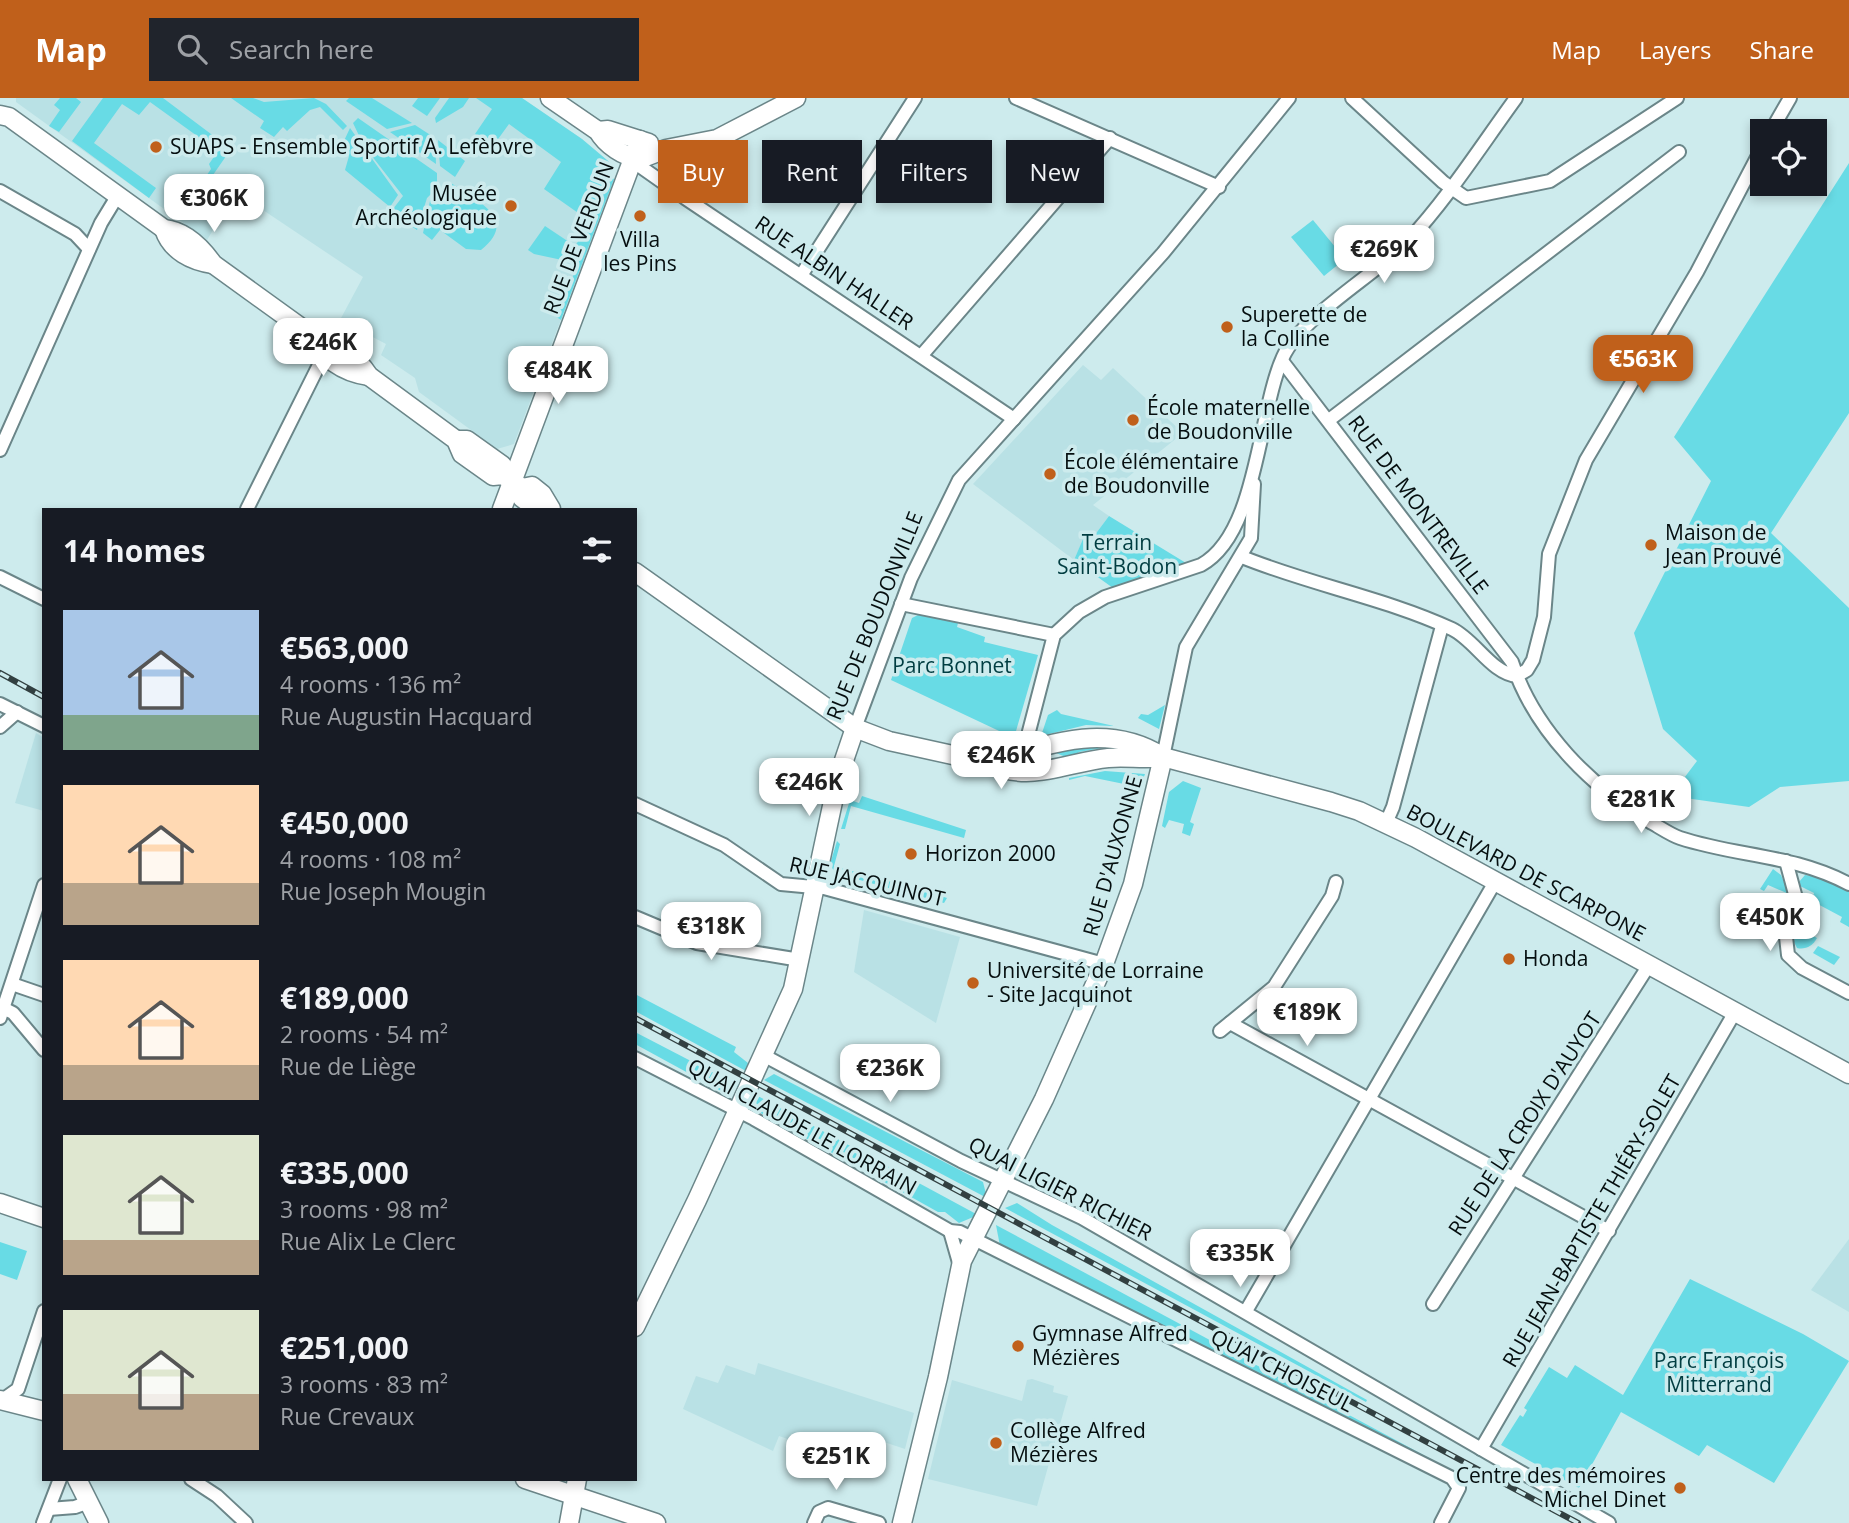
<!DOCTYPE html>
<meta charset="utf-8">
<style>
:root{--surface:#171b24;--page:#20242c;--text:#f1f3f6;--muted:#9ea1a6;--accent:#c0601b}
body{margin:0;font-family:"Open Sans",sans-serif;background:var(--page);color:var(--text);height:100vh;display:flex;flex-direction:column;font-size:26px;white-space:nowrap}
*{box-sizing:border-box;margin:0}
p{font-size:23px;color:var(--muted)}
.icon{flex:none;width:38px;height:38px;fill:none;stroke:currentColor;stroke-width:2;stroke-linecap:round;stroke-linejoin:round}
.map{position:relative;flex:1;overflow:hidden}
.drawer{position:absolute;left:42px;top:410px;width:595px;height:973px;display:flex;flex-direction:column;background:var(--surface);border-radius:0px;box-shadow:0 4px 10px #0003}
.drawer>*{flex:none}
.guide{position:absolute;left:658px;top:42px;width:665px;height:63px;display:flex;gap:14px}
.fabs{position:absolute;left:1750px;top:21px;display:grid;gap:14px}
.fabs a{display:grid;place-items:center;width:77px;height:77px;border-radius:0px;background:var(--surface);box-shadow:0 4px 10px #0003;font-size:35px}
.price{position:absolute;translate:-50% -60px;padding:0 16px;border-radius:14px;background:#fff;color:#222;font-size:23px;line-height:46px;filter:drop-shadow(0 2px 4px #0008)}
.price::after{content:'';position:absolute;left:50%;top:42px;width:21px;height:16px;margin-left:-10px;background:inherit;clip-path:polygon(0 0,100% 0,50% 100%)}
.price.active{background:var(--accent);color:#fff}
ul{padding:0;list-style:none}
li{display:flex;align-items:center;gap:21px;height:175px;padding:0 21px}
li span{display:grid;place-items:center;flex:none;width:196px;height:140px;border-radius:0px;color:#555}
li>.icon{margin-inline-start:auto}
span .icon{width:84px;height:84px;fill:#fffc;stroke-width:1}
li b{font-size:30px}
h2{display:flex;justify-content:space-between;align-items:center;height:84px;padding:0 21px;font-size:30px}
.pill{padding:0 24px;border-radius:0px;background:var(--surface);box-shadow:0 4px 10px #0003;font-size:24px;line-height:63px}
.pill.active{background:var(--accent);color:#fff}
header{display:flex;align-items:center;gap:42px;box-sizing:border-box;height:98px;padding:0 35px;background:var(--accent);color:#fff}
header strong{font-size:33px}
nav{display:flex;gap:38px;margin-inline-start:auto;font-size:24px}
.search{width:490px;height:63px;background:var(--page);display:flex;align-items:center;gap:18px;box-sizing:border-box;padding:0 24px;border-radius:0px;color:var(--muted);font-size:26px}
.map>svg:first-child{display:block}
</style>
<header>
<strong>Map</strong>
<div class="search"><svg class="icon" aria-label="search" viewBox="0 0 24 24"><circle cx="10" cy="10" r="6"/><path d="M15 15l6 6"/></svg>Search here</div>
<nav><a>Map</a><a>Layers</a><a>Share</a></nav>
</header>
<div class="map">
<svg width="1849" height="1425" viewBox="0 0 1849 1425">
<rect width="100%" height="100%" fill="#cdebed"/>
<g fill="#b9e1e5">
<polygon points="16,0 522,0 582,41 614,68 609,79 614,81 514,346 497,351 419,294 415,280 381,257 386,246 340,222 363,179 236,94 207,142 16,4"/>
<polygon points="1083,267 1101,282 1113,270 1183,335 1093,407 1109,418 1094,438 1086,435 1074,462 973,386"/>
<polygon points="36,635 44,640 44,713 15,705"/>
<polygon points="864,812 960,839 936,925 854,874"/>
<polygon points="1849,1141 1849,1214 1811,1192"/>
<polygon points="758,1265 914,1315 905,1351 866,1338 857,1365 779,1338 773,1353 683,1311 696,1278 718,1285 726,1267 755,1277"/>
<polygon points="1032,1281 1054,1288 1053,1294 1068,1298 1037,1408 928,1381 952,1282 1022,1303 1027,1282"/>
</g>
<g fill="#68dbe5">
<polygon points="60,0 76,0 81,4 59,34 49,28 60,12 54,7"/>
<polygon points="103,0 163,0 231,51 197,100 193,97 211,71 209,66 218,53 150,4 139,17 122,6 94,45 156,90 149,100 72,43"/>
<polygon points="231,0 253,0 264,4 314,0 326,6 347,28 343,32 320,9 310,12 287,33 283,29 274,39 260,30 264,23"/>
<polygon points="349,0 372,0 412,25 387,31 346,3"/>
<polygon points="418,0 440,0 427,18 412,8"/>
<polygon points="449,0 469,0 463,9 436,25 435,20"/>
<path d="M476,0H522L582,41L614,68L609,79L614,81L561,222L543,210C560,203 575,184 576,165L534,156L528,152L545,128L575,148L591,124L544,91L561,64L509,26L493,48L475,36L492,11Z"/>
<polygon points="358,20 437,75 437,90 427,100 417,132 394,117 393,111 403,98 364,48 353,25"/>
<polygon points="415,27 435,40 436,66 390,34"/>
<polygon points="350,30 398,97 390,109 345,72 349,58 343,45"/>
<polygon points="438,42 465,63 455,79 440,68"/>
<polygon points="1849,65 1849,315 1771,435 1849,510 1849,683 1780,689 1749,709 1685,700 1678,688 1697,663 1663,631 1634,535 1711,383 1674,339"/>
<path d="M451,85C476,102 520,121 481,152L466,151L440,132L432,142L423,135L430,103Z"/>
<polygon points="1313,122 1345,161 1324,178 1291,139"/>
<polygon points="1109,418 1186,465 1113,490 1074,462 1086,434 1094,438"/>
<polygon points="918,517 958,525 957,529 985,539 984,544 1038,557 1014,640 891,582 912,520"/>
<polygon points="1165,607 1159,631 1138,620 1141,616 1148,617"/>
<polygon points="1057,612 1061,616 1114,628 1086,627 1041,638 1048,617"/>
<polygon points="1114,648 1079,654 1070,661 1054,654 1075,649"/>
<polygon points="1105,673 1145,676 1142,684 1131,683 1129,687 1085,678 1069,682 1069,680"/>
<polygon points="1183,683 1201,690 1190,724 1194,726 1190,738 1182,735 1184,726 1169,722 1165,730 1162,728 1169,694"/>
<polygon points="862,698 966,732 964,740 851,708 845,731 841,731 850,702 859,705"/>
<polygon points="837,743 840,746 834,768 903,787 899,793 835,775 830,766"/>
<polygon points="1773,771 1781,777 1789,796 1768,787 1764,793 1760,791"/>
<polygon points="1805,777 1820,779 1849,793 1849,829 1840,824 1842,819 1812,803 1814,795 1800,788 1799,784"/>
<polygon points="912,789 947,800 944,805 912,797"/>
<path d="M1796,829L1817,840C1813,848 1805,852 1797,850L1794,844Z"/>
<polygon points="1818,848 1840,859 1834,867 1813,855"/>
<polygon points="635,896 736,949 734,954 748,965 746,973 635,913"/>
<polygon points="635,934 739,988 723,994 635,946"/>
<polygon points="774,976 983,1084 987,1100 764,982"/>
<polygon points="756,997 978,1117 959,1125 945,1114 938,1114 757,1013"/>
<polygon points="1017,1105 1052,1127 1367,1302 1366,1304 1005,1110"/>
<polygon points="996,1127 1457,1375 1000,1148"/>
<polygon points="0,1144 27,1153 17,1182 0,1176"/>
<polygon points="1690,1181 1803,1236 1849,1263 1774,1385 1707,1347 1699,1358 1621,1314 1579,1390 1501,1347 1520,1317 1523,1319 1527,1312 1524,1310 1549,1269 1567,1280 1575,1267 1623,1297"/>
</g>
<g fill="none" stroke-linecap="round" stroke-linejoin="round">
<defs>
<g id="street">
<polyline points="1016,0 1219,89"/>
<polyline points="1352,0 1443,84 1466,100 1550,83 1677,0"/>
<polyline points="1771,33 1790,0"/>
<polyline points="634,60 641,69 685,100 1014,321"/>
<polyline points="0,93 75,136 89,151"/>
<polyline points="802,176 915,0"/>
<polyline points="921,258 1110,40"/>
<path d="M1282,263L1512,564C1534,632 1591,689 1652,725C1661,730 1671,737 1680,740C1738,759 1792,756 1849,786"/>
<polyline points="1329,322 1679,54"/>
<polyline points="0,352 101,125 118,97"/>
<polyline points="247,411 320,265 326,259"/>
<path d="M1242,459C1311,487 1385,500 1452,531C1475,542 1491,575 1517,578"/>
<polyline points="0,479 44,501"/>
<polyline points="901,506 1054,537"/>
<polyline points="1517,578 1527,572 1533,562 1544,519 1549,456 1586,362 1697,174 1762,50"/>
<polyline points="0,606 44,628"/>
<polyline points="0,629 17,614"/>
<polyline points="855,630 911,480 959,382 1163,155 1289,0"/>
<polyline points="1163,659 1186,549 1251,440 1254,386"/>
<path d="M1041,674L1027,641L1054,537L1079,514L1105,499L1201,467C1258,436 1258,314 1283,259C1301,219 1375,177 1407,144C1448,100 1481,48 1516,0"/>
<polyline points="635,706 724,747 781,786 824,790 1104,866"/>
<polyline points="1386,725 1393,709 1442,528"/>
<polyline points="1786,763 1799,811 1786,839 1788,857 1802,870 1849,895"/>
<polyline points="635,819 697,845 800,862"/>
<polyline points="12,886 44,897"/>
<polyline points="3,910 13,915 44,952"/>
<polyline points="0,920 44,787"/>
<polyline points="1230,925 1609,1133"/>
<polyline points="1220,933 1274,889 1332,798 1336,784"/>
<polyline points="763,957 961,1063 1082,1120 1609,1425"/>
<polyline points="635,960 754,1021 950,1133 960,1134 1452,1380 1459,1390 1441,1425"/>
<polyline points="950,1133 960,1168"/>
<polyline points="1433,1206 1649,867"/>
<polyline points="1246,1213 1495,784"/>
<polyline points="1,1303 18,1291 44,1213"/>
<polyline points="1481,1351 1735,914"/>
<polyline points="191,1381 217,1398 246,1425"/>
<polyline points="49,1411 75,1409 89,1404"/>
<polyline points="43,1425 60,1381"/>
<polyline points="814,1425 819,1414 828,1410 879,1425"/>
</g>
<g id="secondary">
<path d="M550,0L598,33C606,47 624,59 640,61L666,51L717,41L796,0"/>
<path d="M0,17L9,19L164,131C185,133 201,149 213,166L310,236C333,241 356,258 369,278L456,342L462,356L493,378L503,377L522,390V400L533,408H546"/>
<polyline points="598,33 608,32 649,45"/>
<path d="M164,131C171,153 192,163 213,166"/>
<path d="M310,236C321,259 343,275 369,278"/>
<polyline points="456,342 467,342 502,367 503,377"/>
<polyline points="522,390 532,388 542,396 551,411"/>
<polyline points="502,411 640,42"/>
<path d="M635,474L855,630L889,643L989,665C1029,686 1067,664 1108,660C1127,658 1144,662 1163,659"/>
<path d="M989,665C1048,646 1107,623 1163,659L1331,704L1359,713L1416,740L1849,976"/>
<polyline points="0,1105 44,1120"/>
<polyline points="635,1229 697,1102 793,891 838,680 855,630"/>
<polyline points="0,1302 44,1313"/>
<polyline points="77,1381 99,1425"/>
<polyline points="525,1381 656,1425"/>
<polyline points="569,1425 577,1381"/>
<polyline points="902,1425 938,1279 962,1163 1044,1001 1104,866 1133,786 1163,659"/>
</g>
</defs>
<use href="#street" stroke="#6b8689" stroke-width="16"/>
<use href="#secondary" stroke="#6b8689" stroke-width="21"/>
<use href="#street" stroke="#fff" stroke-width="12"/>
<use href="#secondary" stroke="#fff" stroke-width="18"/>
<defs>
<g id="rail">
<polyline points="0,575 44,599"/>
<polyline points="635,920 1578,1425"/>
</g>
</defs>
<use href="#rail" stroke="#324041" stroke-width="6"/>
<use href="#rail" stroke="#cdebed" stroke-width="3.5" stroke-dasharray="10" stroke-linecap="butt"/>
</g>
<g fill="#c0601b" stroke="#cdebed" stroke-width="2.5">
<circle cx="156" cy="49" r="7"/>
<circle cx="511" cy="108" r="7"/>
<circle cx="640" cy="118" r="7"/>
<circle cx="1227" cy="229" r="7"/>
<circle cx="1133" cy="322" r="7"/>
<circle cx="1050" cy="376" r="7"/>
<circle cx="1651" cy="447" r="7"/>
<circle cx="911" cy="756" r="7"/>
<circle cx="1509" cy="861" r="7"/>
<circle cx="973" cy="885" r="7"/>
<circle cx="1018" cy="1248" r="7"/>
<circle cx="996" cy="1345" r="7"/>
<circle cx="1680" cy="1390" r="7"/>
</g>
<g text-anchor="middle" stroke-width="7" stroke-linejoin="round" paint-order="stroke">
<g font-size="21" fill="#050e0f" stroke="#cdebed" text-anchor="start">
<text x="170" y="56">SUAPS - Ensemble Sportif A. Lefèbvre</text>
<text x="497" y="103" text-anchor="end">Musée<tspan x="497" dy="24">Archéologique</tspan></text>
<text x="640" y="149" text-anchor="middle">Villa<tspan x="640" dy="24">les Pins</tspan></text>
<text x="1241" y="224">Superette de<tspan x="1241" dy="24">la Colline</tspan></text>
<text x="1147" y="317">École maternelle<tspan x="1147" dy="24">de Boudonville</tspan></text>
<text x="1064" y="371">École élémentaire<tspan x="1064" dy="24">de Boudonville</tspan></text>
<text x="1665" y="442">Maison de<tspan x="1665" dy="24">Jean Prouvé</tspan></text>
<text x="925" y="763">Horizon 2000</text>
<text x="1523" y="868">Honda</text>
<text x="987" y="880">Université de Lorraine<tspan x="987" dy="24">- Site Jacquinot</tspan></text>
<text x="1032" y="1243">Gymnase Alfred<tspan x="1032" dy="24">Mézières</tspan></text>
<text x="1010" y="1340">Collège Alfred<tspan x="1010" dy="24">Mézières</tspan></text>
<text x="1666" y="1385" text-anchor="end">Centre des mémoires<tspan x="1666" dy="24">Michel Dinet</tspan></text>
</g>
<g font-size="21" fill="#050e0f" stroke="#cdebed">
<text transform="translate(579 140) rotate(-69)" y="7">RUE DE VERDUN</text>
<text transform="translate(834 175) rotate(34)" y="7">RUE ALBIN HALLER</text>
<text transform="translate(1418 407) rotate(53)" y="7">RUE DE MONTREVILLE</text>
<text transform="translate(875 518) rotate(-68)" y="7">RUE DE BOUDONVILLE</text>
<text transform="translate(1113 758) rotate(-74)" y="7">RUE D'AUXONNE</text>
<text transform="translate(1526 775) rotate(28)" y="7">BOULEVARD DE SCARPONE</text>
<text transform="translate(867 784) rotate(13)" y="7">RUE JACQUINOT</text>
<text transform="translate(1525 1026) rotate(-57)" y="7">RUE DE LA CROIX D'AUYOT</text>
<text transform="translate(802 1029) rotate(29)" y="7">QUAI CLAUDE LE LORRAIN</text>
<text transform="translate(1060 1091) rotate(27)" y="7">QUAI LIGIER RICHIER</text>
<text transform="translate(1592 1123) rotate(-60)" y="7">RUE JEAN-BAPTISTE THIÉRY-SOLET</text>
<text transform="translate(1282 1273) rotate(27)" y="7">QUAI CHOISEUL</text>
</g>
<g font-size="21" fill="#013d41" stroke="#cdebed">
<text x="1117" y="452">Terrain<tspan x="1117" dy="24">Saint-Bodon</tspan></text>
<text x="952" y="575">Parc Bonnet</text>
<text x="1719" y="1270">Parc François<tspan x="1719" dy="24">Mitterrand</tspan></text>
</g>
</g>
</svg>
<div class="fabs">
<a><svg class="icon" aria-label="locate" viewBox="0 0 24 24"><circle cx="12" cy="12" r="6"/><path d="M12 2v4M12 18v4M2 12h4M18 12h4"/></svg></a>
</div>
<b class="price" style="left:214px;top:136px">€306K</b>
<b class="price" style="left:1384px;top:187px">€269K</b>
<b class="price" style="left:323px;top:280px">€246K</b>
<b class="price active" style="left:1643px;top:297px">€563K</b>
<b class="price" style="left:558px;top:308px">€484K</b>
<b class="price" style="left:1001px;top:693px">€246K</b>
<b class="price" style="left:809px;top:720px">€246K</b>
<b class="price" style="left:1641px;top:737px">€281K</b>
<b class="price" style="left:1770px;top:855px">€450K</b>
<b class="price" style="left:711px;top:864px">€318K</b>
<b class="price" style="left:1307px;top:950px">€189K</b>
<b class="price" style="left:890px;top:1006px">€236K</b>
<b class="price" style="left:1240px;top:1191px">€335K</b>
<b class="price" style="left:836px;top:1394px">€251K</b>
<div class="guide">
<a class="pill active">Buy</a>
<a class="pill">Rent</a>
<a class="pill">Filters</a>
<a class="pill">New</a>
</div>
<section class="drawer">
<h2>14 homes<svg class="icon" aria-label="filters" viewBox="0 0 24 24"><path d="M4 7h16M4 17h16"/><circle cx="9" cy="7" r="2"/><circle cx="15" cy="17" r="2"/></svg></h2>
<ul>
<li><span style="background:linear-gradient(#a9c7e8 75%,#7fa58c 0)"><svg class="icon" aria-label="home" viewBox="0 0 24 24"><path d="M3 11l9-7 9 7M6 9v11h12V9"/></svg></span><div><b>€563,000</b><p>4 rooms · 136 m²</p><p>Rue Augustin Hacquard</p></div></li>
<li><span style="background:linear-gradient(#ffd9b3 70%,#b9a48a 0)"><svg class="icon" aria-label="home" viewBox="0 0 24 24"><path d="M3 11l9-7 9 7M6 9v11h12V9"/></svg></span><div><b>€450,000</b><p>4 rooms · 108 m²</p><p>Rue Joseph Mougin</p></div></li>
<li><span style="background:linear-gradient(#ffd9b3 75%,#b9a48a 0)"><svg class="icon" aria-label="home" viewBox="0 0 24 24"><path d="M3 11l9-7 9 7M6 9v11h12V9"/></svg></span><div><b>€189,000</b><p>2 rooms · 54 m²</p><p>Rue de Liège</p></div></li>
<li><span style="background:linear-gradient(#dfe7d0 75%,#b9a48a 0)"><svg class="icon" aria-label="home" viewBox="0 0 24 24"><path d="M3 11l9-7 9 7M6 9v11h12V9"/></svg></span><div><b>€335,000</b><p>3 rooms · 98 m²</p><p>Rue Alix Le Clerc</p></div></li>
<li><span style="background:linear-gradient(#dfe7d0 60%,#b9a48a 0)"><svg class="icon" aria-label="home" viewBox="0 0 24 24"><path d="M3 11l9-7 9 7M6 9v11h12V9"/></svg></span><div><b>€251,000</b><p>3 rooms · 83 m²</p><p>Rue Crevaux</p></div></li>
</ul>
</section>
</div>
